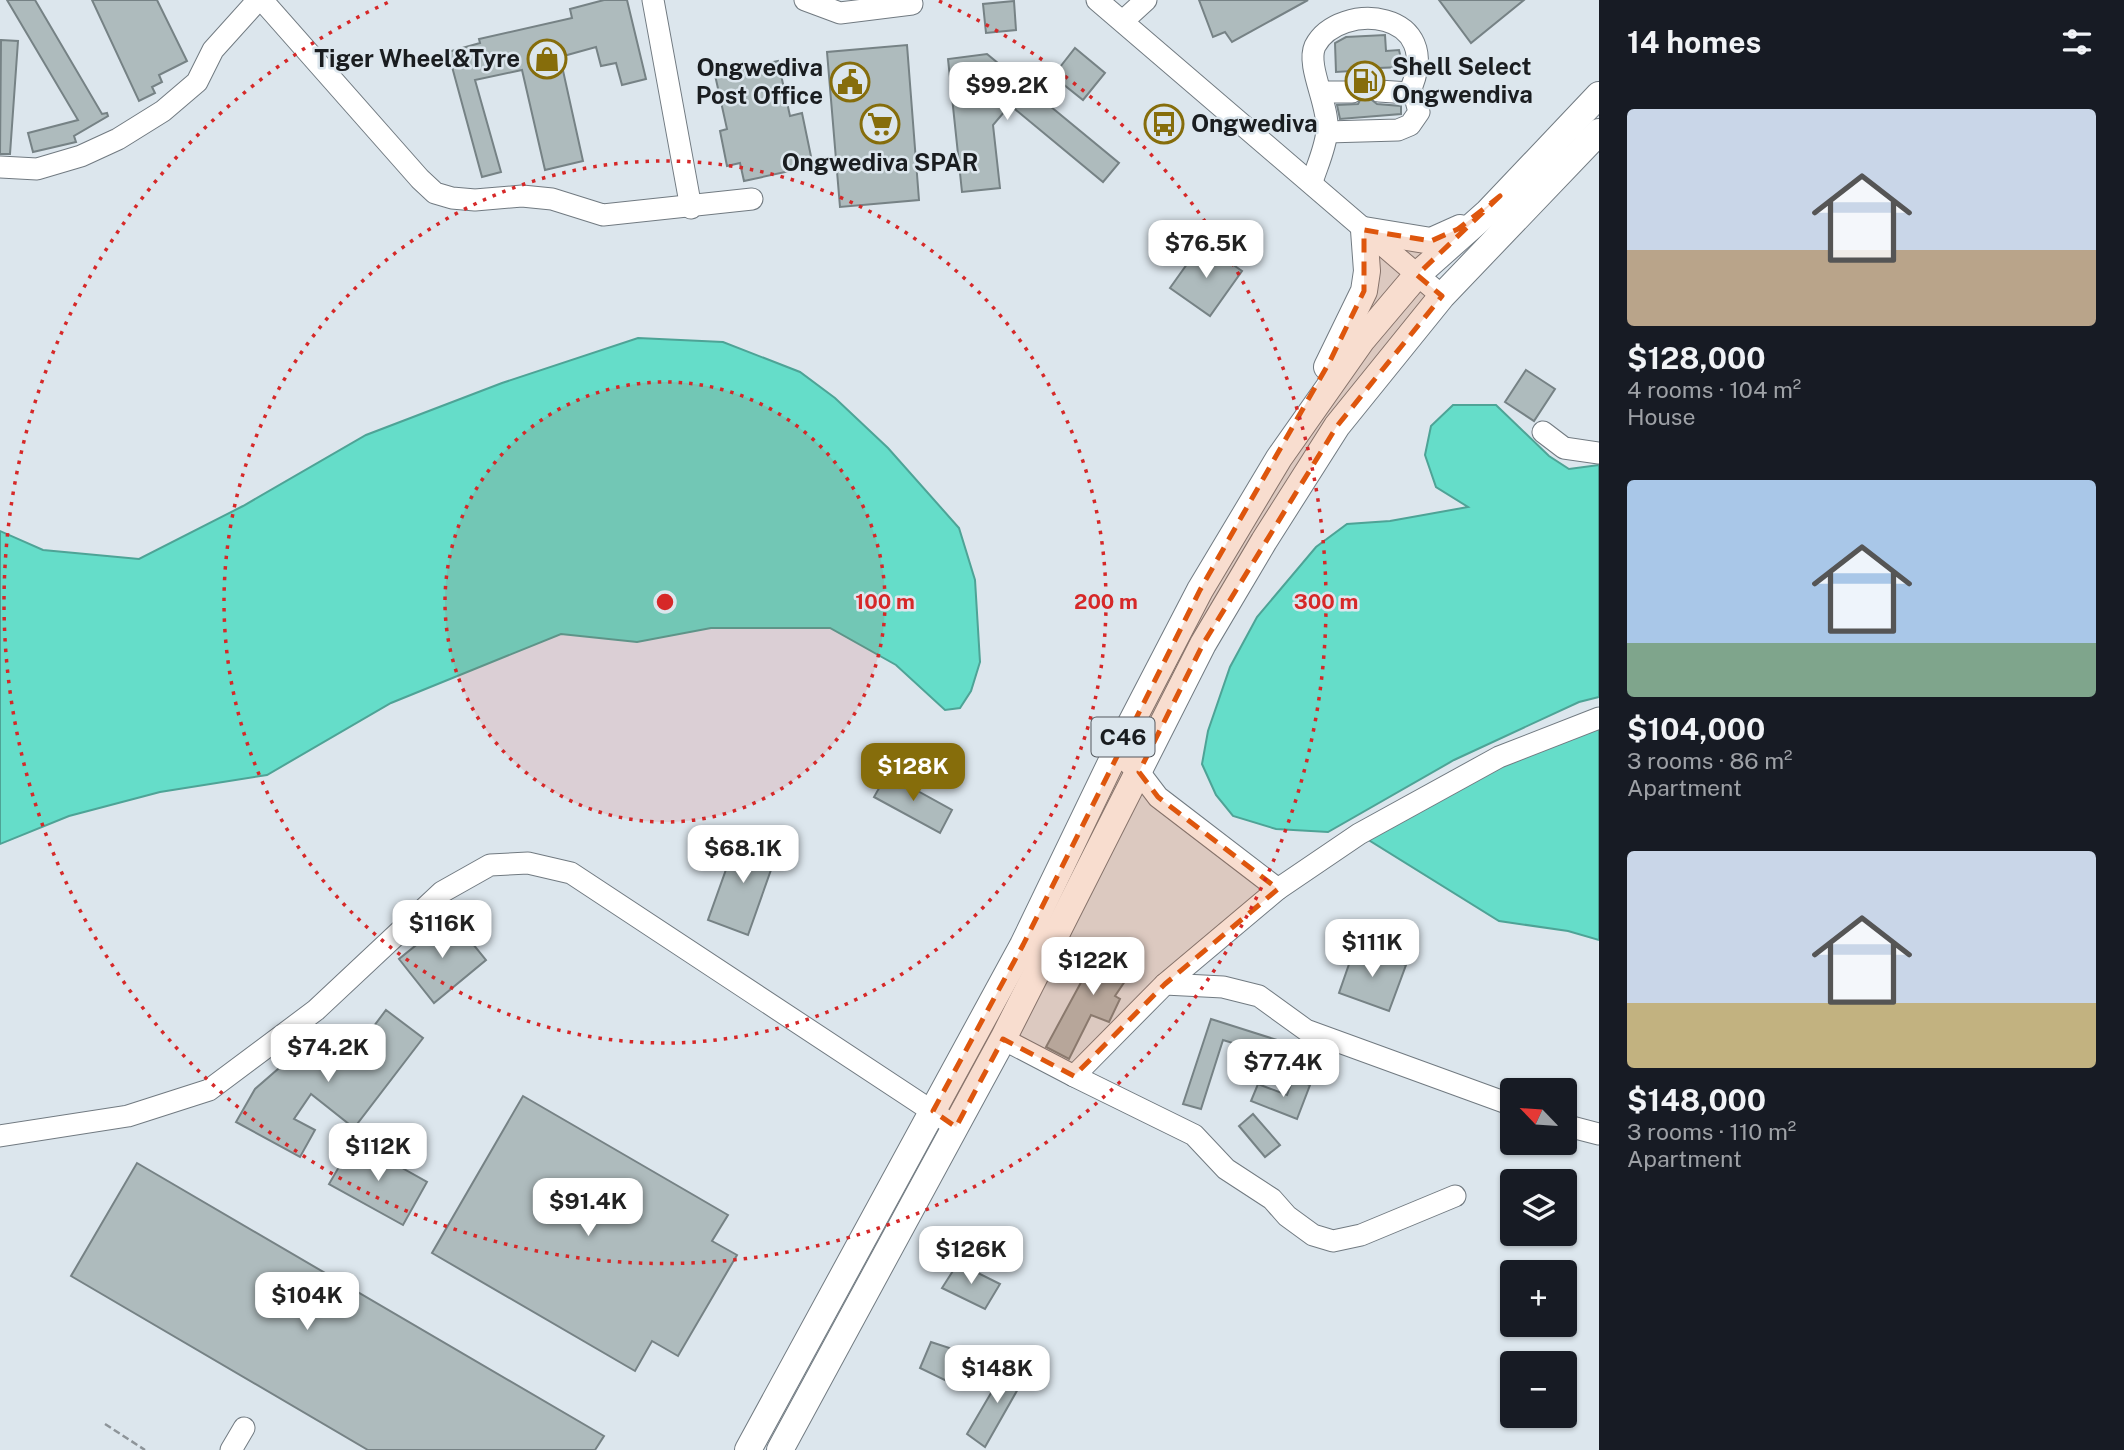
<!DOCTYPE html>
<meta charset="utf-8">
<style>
:root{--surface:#171b24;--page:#242831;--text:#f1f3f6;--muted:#9ea1a6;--accent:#866d0b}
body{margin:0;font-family:"Public Sans",sans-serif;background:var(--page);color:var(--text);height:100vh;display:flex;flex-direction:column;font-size:26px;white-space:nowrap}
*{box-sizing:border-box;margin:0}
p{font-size:23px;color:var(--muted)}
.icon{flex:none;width:38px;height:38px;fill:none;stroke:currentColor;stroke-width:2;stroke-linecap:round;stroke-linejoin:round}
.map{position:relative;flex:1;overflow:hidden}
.drawer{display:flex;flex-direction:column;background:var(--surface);width:525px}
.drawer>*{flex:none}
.needle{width:46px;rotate:295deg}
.tools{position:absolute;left:1500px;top:1078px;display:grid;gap:14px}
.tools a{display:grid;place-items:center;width:77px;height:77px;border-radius:7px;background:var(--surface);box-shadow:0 2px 5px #0004;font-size:35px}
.price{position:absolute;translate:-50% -60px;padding:0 16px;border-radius:14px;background:#fff;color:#222;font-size:23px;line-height:46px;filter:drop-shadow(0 2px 4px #0008)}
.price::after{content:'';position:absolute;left:50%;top:42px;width:21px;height:16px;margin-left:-10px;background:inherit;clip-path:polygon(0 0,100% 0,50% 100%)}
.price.current{background:var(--accent);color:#fff}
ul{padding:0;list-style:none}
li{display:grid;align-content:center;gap:14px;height:371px;padding:0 28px}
li span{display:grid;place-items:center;height:217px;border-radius:7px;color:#555}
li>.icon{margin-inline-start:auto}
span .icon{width:126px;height:126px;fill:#fffc;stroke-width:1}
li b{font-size:30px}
h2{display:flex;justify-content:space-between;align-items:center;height:84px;padding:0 28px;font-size:30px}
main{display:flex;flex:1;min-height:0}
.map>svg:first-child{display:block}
</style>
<main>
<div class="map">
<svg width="1599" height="1450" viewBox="0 0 1599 1450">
<rect width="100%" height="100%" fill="#dce6ed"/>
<g fill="#65ddc9" stroke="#4ea396" stroke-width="2">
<polygon points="638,338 723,342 800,372 835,398 888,448 959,528 975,580 980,662 971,691 960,708 945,710 896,665 830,628 711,628 637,642 561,634 391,703 267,775 160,792 69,816 0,844 0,531 43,550 139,559 243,506 366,435 502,383"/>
<polygon points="1453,405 1496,405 1549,456 1569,469 1599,465 1599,697 1579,702 1454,760 1328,832 1276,829 1233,816 1216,795 1202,764 1208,731 1230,667 1257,617 1316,547 1347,524 1390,521 1468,507 1436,487 1425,455 1431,426"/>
<polygon points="1599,728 1599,940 1568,931 1499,921 1359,834 1499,757"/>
</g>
<g fill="#aebbbd" stroke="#768285" stroke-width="2">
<polygon points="7,0 35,0 102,114 107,113 108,116 74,136 76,142 33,152 28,133 78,120"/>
<polygon points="92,0 157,0 187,61 159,75 162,82 152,87 155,93 139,101"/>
<polygon points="604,0 627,0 646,79 622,85 616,63 601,66 596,47 560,57 583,161 545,170 522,70 475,80 501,172 482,177 448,52 480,43 479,39 572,18 570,9"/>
<polygon points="1199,0 1308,0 1232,42 1225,32 1213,37"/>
<polygon points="1439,0 1524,0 1471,43"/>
<polygon points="1014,1 1016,30 986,33 983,4"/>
<polygon points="1385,35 1386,51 1399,50 1403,67 1378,68 1378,78 1368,84 1367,96 1377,104 1401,106 1401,114 1340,119 1337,105 1358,104 1365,91 1359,81 1351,79 1351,71 1336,72 1335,43 1346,37"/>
<polygon points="1,40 18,41 10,154 0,154"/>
<polygon points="907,45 919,200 840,207 827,52"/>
<polygon points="1075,48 1105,73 1083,100 1053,76"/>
<polygon points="987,54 1119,163 1103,182 1010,105 993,125 1000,188 962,192 948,59"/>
<polygon points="778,61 790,116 802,113 813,166 744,181 740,163 727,166 720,131 727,129 715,75"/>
<polygon points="1202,243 1242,271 1210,316 1170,288"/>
<polygon points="1526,370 1555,389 1534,421 1505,402"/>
<polygon points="887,774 952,810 940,833 874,797"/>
<polygon points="738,836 778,850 748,935 708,920"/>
<polygon points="451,917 486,960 434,1003 399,959"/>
<polygon points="1104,940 1138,962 1115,996 1120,999 1109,1022 1091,1015 1069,1059 1046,1047"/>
<polygon points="1355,947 1406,965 1389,1011 1339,993"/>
<polygon points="386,1010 423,1038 354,1128 311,1094 294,1119 315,1130 300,1157 236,1122 255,1089 309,1042 343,1067"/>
<polygon points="1211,1019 1293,1045 1288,1060 1223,1040 1201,1109 1183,1104"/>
<polygon points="1293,1079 1310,1085 1297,1119 1251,1101 1258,1084 1287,1095"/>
<polygon points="523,1096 728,1215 712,1241 737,1255 678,1356 652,1341 635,1371 432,1253"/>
<polygon points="1253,1114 1280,1145 1265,1157 1239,1126"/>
<polygon points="354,1141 427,1182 403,1225 329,1184"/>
<polygon points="137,1163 604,1436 595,1450 368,1450 71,1276"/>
<polygon points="958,1263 1000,1284 985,1309 942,1288"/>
<polygon points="931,1342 974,1356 961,1388 920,1368"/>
<polygon points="1008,1364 1027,1373 985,1447 967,1434"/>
</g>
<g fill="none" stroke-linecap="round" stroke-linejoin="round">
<defs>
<g id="minor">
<polyline points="262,0 420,179 435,193 452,198 475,200 522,196 552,199 603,215 752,199"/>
<polyline points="653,0 691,208"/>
<polyline points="805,0 840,13 912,4"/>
<polyline points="1097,0 1442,296"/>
<polyline points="1123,21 1146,0"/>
<polyline points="1322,92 1352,92"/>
<polyline points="1327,132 1398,130 1410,125 1419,112 1415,97 1409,93 1379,91"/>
<polyline points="0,167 37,169 81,156 118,139 163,111 197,82 213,50 258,0"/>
<path d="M1312,182C1317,166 1326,147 1327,130C1329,105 1306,66 1315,46C1339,0 1448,9 1409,93"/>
<polyline points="1543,432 1564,448 1599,453"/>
<polyline points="1116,752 1139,772 1158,797 1278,889 1359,834 1499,757 1599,718"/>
<polyline points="1165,984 1223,987 1259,996 1306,1030 1512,1105"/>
<polyline points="1003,1039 1074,1076 1165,984 1278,889"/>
<polyline points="1074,1076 1194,1135 1226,1169 1272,1199 1287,1216 1313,1235 1333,1241 1361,1235 1455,1196"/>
<polyline points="1564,1125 1599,1134"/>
<polyline points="0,1136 128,1116 209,1090 316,1010 442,892 490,865 528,863 571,873 956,1127"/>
<polyline points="231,1450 244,1428"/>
</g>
<g id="major">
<polyline points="1327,367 1364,291 1367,271 1364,230 1431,241 1460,228"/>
<polyline points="748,1450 1023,945 1116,752 1200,590 1279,458 1362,340 1417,275 1488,212 1599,95"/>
<polyline points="780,1450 1003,1039 1203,644 1264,541 1337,426 1442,296 1599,132"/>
</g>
</defs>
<use href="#minor" stroke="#717a81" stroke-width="23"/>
<use href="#major" stroke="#717a81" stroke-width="28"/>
<polyline stroke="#8d9499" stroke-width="2.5" stroke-dasharray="7 3.5" stroke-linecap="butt" points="105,1424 145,1450"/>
<use href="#minor" stroke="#fff" stroke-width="21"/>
<use href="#major" stroke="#fff" stroke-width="26"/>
</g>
<path fill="#de560d" fill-opacity="0.2" stroke="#de560d" stroke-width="5" stroke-dasharray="14 9" stroke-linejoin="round" d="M1500,196L1417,275L1442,296L1337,426L1203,644L1139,772L1158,797L1278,889L1165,984L1074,1076L1003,1039L956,1127L933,1111L1023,945L1200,590L1330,361L1364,291V230L1431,241L1458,229Z"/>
<circle cx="665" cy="602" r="220" fill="#d62828" fill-opacity=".12"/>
<g fill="none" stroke="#d62828" stroke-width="3.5" stroke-dasharray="3.5 7">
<circle cx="665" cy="602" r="220"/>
<circle cx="665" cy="602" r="441"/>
<path d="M939 1A661 661 0 1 1 391 1"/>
</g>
<defs>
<symbol id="shop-ring" viewBox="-11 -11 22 22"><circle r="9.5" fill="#dce6ed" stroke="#866d0b" stroke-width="1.5"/><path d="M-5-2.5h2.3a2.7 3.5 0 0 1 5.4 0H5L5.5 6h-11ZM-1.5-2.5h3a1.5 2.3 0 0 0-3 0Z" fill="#866d0b"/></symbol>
<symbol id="fuel-ring" viewBox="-11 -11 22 22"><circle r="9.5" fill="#dce6ed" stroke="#866d0b" stroke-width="1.5"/><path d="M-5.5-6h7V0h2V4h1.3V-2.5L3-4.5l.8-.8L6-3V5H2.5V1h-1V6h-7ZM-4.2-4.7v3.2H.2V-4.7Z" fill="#866d0b"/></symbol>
<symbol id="civic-ring" viewBox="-11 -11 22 22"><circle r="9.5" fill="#dce6ed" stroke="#866d0b" stroke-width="1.5"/><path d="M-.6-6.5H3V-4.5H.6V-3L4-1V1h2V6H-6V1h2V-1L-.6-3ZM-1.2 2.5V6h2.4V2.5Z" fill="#866d0b"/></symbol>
<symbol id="supermarket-ring" viewBox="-11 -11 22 22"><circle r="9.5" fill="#dce6ed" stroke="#866d0b" stroke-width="1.5"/><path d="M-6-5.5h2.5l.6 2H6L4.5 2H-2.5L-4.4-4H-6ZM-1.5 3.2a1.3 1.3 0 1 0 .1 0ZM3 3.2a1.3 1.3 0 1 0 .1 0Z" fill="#866d0b"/></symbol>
<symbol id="bus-ring" viewBox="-11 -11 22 22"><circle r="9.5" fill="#dce6ed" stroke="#866d0b" stroke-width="1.5"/><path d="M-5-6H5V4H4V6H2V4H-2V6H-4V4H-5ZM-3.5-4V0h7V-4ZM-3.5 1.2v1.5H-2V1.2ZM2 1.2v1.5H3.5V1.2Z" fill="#866d0b"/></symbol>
</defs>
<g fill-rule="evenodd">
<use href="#shop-ring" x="525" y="37" width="44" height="44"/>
<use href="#fuel-ring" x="1343" y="59" width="44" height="44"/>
<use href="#civic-ring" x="828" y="60" width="44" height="44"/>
<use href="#supermarket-ring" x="858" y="102" width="44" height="44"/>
<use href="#bus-ring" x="1142" y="102" width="44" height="44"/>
</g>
<g text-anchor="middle" stroke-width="5" stroke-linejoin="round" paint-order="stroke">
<rect fill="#dce6ed" stroke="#54595e" stroke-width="2" x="1091.5" y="717.5" width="63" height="39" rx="5"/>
<g font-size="23" font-weight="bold" fill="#1a1d20">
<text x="1123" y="745">C46</text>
</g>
<g font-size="24" font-weight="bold" fill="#1a1d20" stroke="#dce6ed" text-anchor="end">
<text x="520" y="67">Tiger Wheel&amp;Tyre</text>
<text x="1392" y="75" text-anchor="start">Shell Select<tspan x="1392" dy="28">Ongwendiva</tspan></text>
<text x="823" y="76">Ongwediva<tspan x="823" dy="28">Post Office</tspan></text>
<text x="1191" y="132" text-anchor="start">Ongwediva</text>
<text x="880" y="171" text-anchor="middle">Ongwediva SPAR</text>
</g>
</g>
<circle cx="665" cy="602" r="10" fill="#d62828" stroke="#dce6ed" stroke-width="3.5"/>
<g font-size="21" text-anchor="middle" font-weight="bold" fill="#d62828" stroke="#dce6ed" stroke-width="5" stroke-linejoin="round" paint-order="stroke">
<text x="885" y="609">100 m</text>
<text x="1106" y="609">200 m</text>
<text x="1326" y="609">300 m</text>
</g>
</svg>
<div class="tools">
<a><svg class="needle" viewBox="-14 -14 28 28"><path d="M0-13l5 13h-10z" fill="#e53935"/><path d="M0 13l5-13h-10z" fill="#9ea1a6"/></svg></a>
<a><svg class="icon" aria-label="layers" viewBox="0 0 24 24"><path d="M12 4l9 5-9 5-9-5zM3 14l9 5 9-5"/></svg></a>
<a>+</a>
<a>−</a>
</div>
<b class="price" style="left:1007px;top:122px">$99.2K</b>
<b class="price" style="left:1206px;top:280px">$76.5K</b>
<b class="price current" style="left:913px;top:803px">$128K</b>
<b class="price" style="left:743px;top:885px">$68.1K</b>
<b class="price" style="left:442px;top:960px">$116K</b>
<b class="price" style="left:1372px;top:979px">$111K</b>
<b class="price" style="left:1093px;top:997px">$122K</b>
<b class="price" style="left:328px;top:1084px">$74.2K</b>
<b class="price" style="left:1283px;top:1099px">$77.4K</b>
<b class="price" style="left:378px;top:1183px">$112K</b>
<b class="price" style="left:588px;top:1238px">$91.4K</b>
<b class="price" style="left:971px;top:1286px">$126K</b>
<b class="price" style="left:307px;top:1332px">$104K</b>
<b class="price" style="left:997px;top:1405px">$148K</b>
</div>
<section class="drawer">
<h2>14 homes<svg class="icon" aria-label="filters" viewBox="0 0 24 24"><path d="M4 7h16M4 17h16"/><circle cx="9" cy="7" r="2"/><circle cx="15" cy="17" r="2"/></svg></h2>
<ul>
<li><span style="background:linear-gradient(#c9d6e8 65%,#b9a48a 0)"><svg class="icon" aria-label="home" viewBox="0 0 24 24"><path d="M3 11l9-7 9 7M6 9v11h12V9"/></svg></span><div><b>$128,000</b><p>4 rooms · 104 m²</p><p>House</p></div></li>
<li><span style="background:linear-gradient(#a9c7e8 75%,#7fa58c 0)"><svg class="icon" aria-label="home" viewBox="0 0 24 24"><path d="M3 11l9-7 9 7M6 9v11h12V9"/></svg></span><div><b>$104,000</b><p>3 rooms · 86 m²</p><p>Apartment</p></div></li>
<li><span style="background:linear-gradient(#c9d6e8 70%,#c2b280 0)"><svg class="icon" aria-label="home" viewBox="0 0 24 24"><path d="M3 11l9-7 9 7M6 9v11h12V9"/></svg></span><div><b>$148,000</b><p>3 rooms · 110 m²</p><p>Apartment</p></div></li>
</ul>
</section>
</main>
